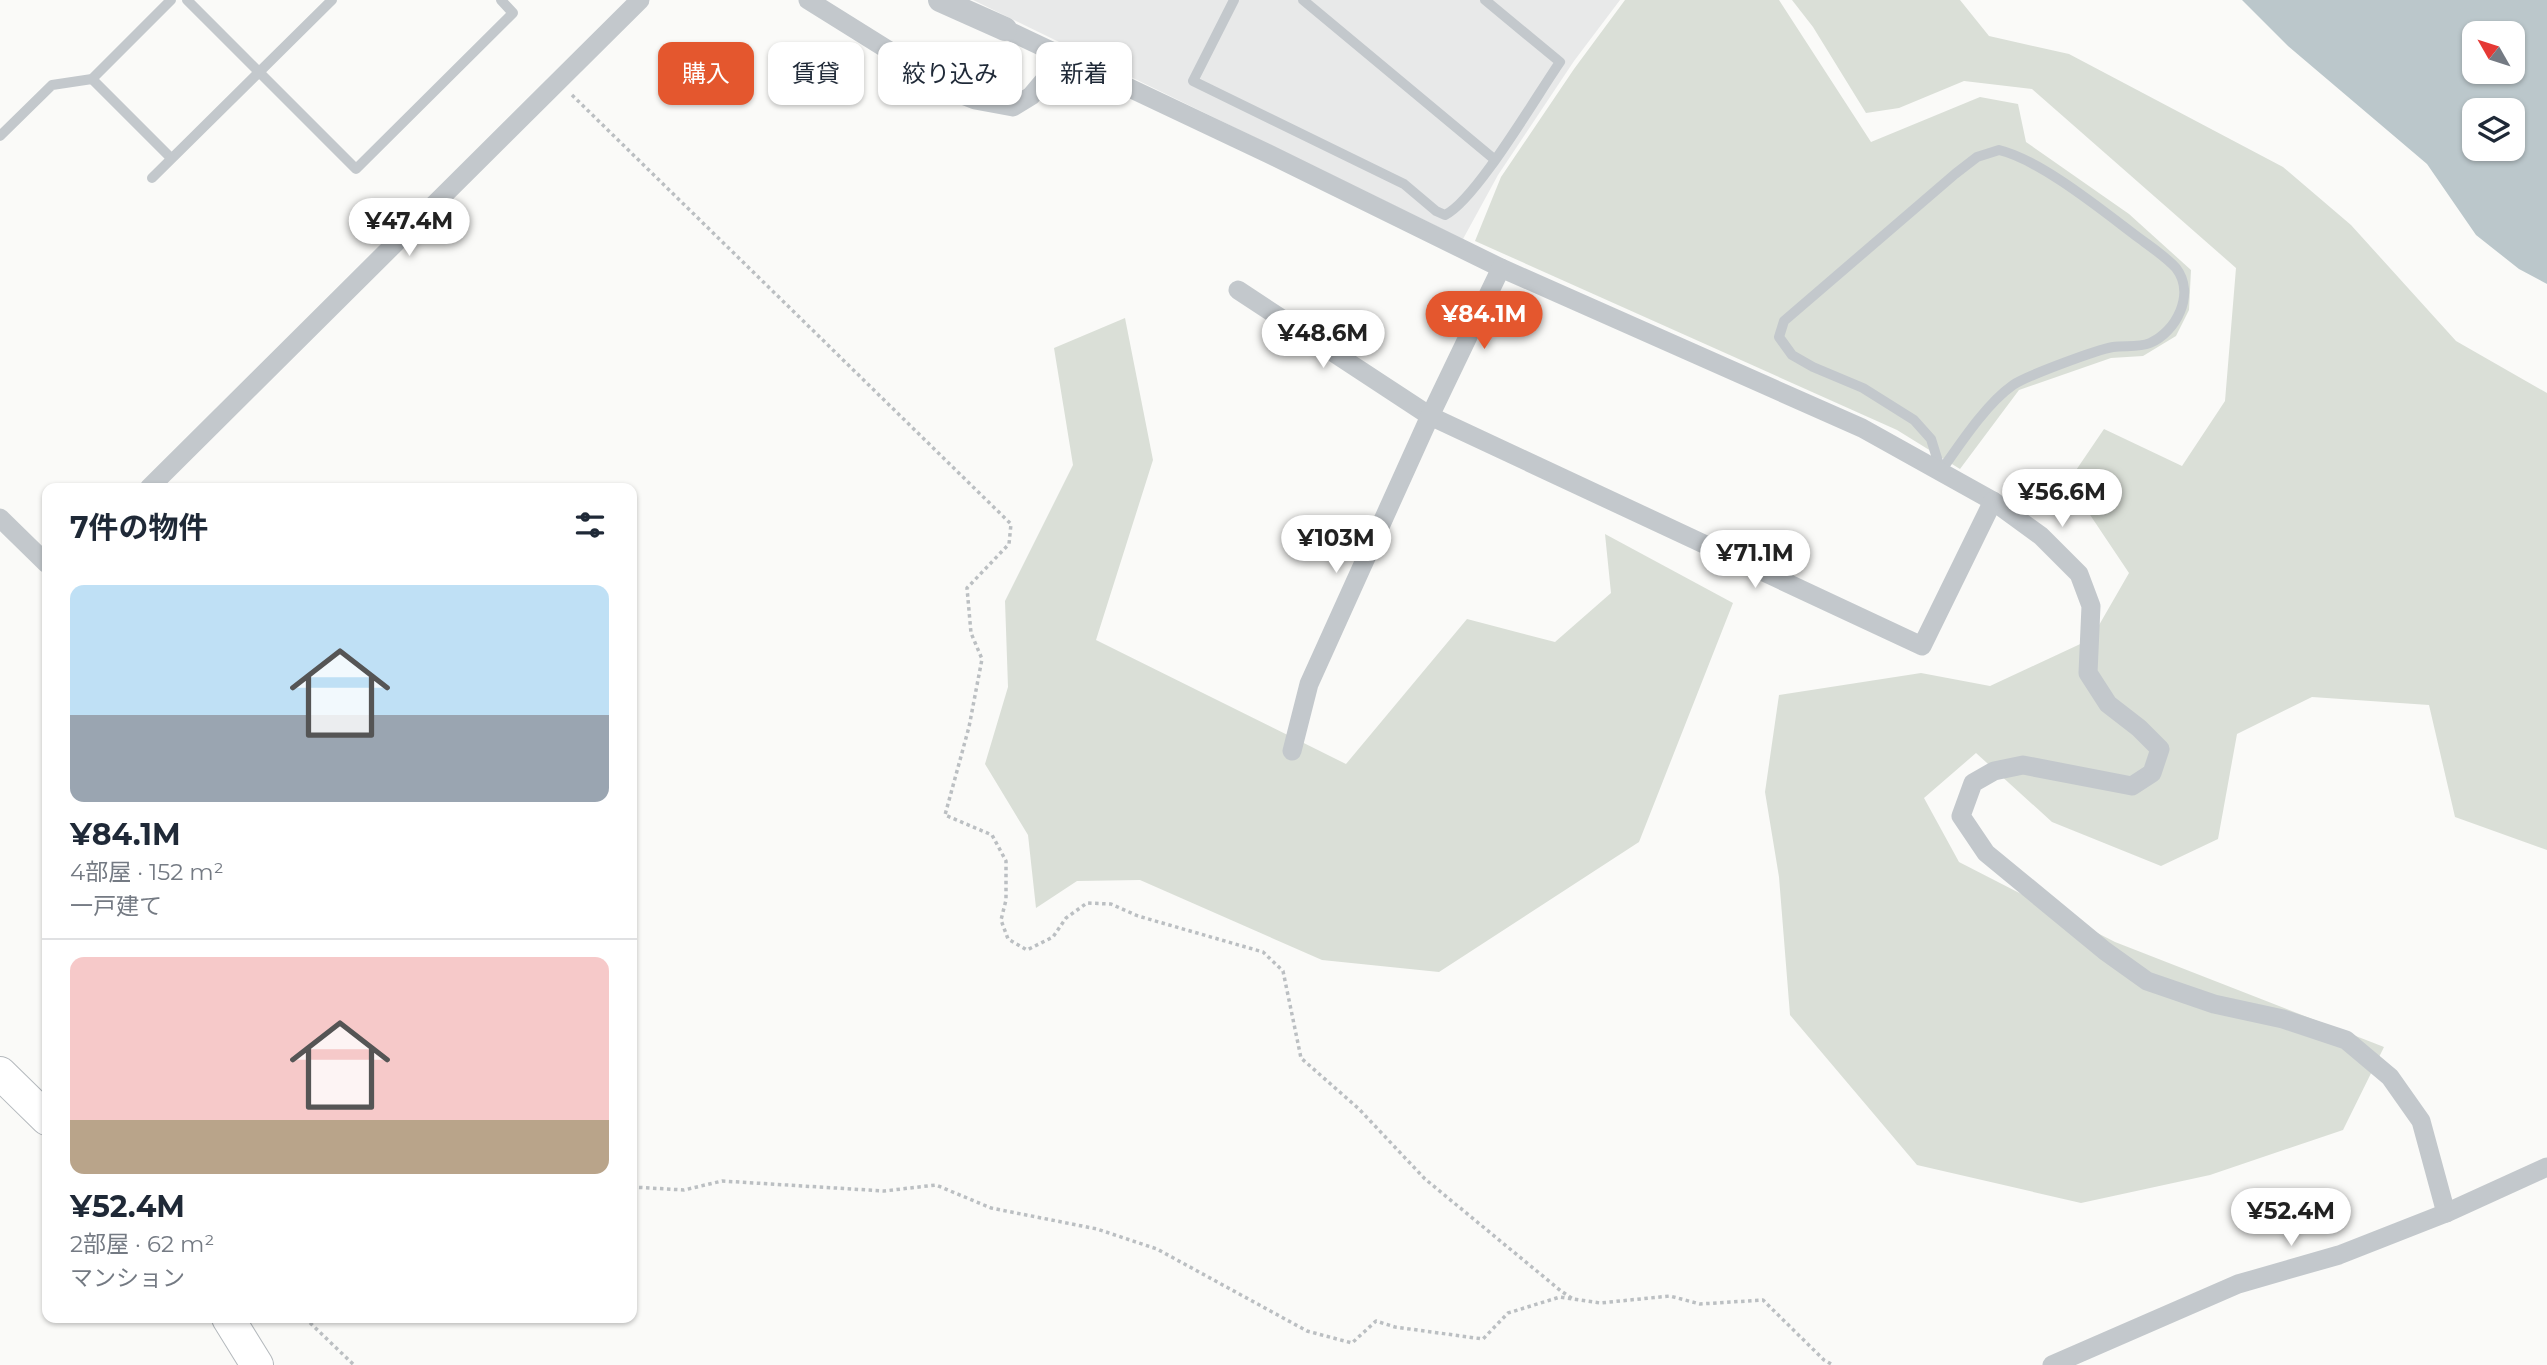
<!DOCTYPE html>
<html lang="ja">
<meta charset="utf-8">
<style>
:root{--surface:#fff;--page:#f2f2f3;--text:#1f2937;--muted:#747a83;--line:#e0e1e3;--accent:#e4572e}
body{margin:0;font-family:Montserrat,"Noto Sans JP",sans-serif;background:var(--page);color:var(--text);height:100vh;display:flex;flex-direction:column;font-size:26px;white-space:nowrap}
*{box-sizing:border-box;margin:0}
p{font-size:23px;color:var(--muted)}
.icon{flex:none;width:38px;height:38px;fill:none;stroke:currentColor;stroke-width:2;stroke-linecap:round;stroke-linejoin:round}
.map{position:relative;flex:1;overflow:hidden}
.details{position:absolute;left:42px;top:483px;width:595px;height:840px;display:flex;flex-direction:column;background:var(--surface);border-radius:14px;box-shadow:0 2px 5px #0004}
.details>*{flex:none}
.top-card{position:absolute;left:658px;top:42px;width:665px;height:63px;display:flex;gap:14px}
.needle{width:46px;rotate:309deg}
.buttons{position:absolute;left:2462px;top:21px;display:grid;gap:14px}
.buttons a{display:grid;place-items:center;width:63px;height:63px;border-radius:14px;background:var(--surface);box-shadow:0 2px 5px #0004;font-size:35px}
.price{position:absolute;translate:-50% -60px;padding:0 16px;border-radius:24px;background:#fff;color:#222;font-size:23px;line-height:46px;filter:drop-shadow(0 2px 4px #0008)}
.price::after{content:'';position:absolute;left:50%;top:42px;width:21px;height:16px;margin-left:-10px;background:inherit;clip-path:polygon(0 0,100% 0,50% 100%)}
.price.active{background:var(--accent);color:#fff}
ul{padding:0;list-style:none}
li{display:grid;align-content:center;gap:14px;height:371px;padding:0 28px}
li+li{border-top:2px solid var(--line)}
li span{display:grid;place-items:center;height:217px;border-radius:14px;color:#555}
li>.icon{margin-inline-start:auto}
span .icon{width:126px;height:126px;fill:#fffc;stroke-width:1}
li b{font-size:30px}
h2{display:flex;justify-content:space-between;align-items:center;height:84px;padding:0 28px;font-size:30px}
.pill{padding:0 24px;border-radius:14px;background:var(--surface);box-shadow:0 2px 5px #0004;font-size:24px;line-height:63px}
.pill.active{background:var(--accent);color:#fff}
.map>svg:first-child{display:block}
</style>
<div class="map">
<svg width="2547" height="1365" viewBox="0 0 2547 1365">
<rect width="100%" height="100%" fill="#fafaf8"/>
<polygon fill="#e8e9e9" points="973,0 1620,0 1574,61 1498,175 1463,239"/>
<g fill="#dadfd7">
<polygon points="1625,0 1779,0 1871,142 1980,97 2018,104 2026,142 2129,214 2191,270 2189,310 2176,336 2143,356 2111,358 2019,390 1960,469 1897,430 1475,241 1501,177 1574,69"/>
<polygon points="1792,0 1960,0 1989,36 2069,54 2283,167 2351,225 2456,341 2547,393 2547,850 2455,817 2429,705 2312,697 2237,734 2218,839 2161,866 2052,822 1976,753 1924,798 1959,862 2115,942 2384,1047 2343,1130 2210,1175 2081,1203 1917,1165 1790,1015 1779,877 1765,792 1779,695 1921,673 1990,686 2091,639 2129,573 2068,482 2104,429 2182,466 2225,401 2236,268 2032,89 1964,81 1899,108 1866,113 1813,27"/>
<polygon points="1125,318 1153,460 1096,640 1346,764 1467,619 1555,642 1611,593 1605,534 1733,603 1639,842 1439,972 1322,960 1140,880 1077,881 1036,908 1028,835 985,764 1008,687 1005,601 1073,465 1054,348"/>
</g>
<path fill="#bbc7cb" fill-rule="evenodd" d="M2242,0H2547V284L2519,269L2476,235L2427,164L2288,46ZM2474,33H2513V72H2474ZM2474,110H2513V149H2474Z"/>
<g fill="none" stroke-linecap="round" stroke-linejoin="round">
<defs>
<g id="trunk">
<polyline points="0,1073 47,1119"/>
<polyline points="228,1318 257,1365"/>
</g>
</defs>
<use href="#trunk" stroke="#b4b9bd" stroke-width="34"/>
<g stroke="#bbbfc2" stroke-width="3.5" stroke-dasharray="3.5 3.5" stroke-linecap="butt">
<polyline points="572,95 1011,524 1009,544 967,588 971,633 982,659 969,727 945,815 992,835 1006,861 1006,900 1001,920 1008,939 1027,950 1053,937 1066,918 1087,903 1111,904 1138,916 1263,952 1283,971 1301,1058 1359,1109 1425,1179 1561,1291 1573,1299"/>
<polyline points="632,1187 684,1190 722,1181 884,1191 936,1185 991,1208 1097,1229 1157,1249 1307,1331 1352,1343 1376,1321 1395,1327 1483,1339 1508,1313 1560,1297 1600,1303 1670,1296 1700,1304 1763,1300 1824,1360 1833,1365"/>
<polyline points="305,1318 354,1365"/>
</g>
<g stroke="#c3c8cc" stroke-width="10">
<polyline points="187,0 356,169 513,13 501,0"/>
<path d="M1234,0L1193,81L1404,184L1436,211L1445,215C1476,200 1537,95 1560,62L1485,0"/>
<polyline points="1303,0 1494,159"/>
<polyline points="92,79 171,158"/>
<polyline points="0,136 52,85 92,79 171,0"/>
<path d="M1999,150C2041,160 2103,211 2139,238C2151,247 2166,257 2176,268C2196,294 2176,332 2150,343C2138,348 2125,345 2113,347C2096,350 2026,376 2013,385C1986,404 1960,444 1941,471L1931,439L1914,420L1863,388L1813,367L1792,355L1779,337L1784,321L1955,174L1977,157Z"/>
<polyline points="152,178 332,0"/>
</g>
<g stroke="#c3c8cc" stroke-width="19">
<polyline points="808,0 957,93 975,100 1013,107 1031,96 1064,57"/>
<polyline points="1005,29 1271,155 1501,268 1862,428 1993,501 2041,536 2079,574 2091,606 2088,673 2108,704 2139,728 2160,749 2152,773 2132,786 2023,765 1994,771 1973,783 1961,816 1986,853 2105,951 2147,981 2214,1004 2283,1019 2346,1040 2390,1077 2421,1121 2446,1213"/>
<polyline points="1238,290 1430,416 1922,646 1993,501"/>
<polyline points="149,488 640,0"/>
<polyline points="0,518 47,564"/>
<polyline points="1292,751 1309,684 1430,416 1501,268"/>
<polyline points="2052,1365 2238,1284 2339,1255 2446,1213 2547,1167"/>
</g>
<polyline stroke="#c3c8cc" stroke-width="24" points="940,0 1005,29"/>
<use href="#trunk" stroke="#fff" stroke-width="32"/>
</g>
</svg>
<div class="buttons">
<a><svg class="needle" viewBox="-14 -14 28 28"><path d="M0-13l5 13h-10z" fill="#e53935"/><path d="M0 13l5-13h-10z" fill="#747a83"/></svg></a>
<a><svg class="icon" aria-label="layers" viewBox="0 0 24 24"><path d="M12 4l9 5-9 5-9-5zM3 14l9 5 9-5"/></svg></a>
</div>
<b class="price" style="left:409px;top:258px">¥47.4M</b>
<b class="price active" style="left:1484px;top:351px">¥84.1M</b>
<b class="price" style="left:1323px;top:370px">¥48.6M</b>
<b class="price" style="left:2062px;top:529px">¥56.6M</b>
<b class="price" style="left:1336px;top:575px">¥103M</b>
<b class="price" style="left:1755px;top:590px">¥71.1M</b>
<b class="price" style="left:2291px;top:1248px">¥52.4M</b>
<div class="top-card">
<a class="pill active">購入</a>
<a class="pill">賃貸</a>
<a class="pill">絞り込み</a>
<a class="pill">新着</a>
</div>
<section class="details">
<h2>7件の物件<svg class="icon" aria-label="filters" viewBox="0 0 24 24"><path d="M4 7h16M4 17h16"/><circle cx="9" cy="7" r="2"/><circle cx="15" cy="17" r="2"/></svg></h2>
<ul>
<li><span style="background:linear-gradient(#bfe0f5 60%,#9aa5b1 0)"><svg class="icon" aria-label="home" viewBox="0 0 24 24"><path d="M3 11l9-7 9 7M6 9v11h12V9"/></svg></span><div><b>¥84.1M</b><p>4部屋 · 152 m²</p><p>一戸建て</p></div></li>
<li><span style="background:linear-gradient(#f6c9c9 75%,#b9a48a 0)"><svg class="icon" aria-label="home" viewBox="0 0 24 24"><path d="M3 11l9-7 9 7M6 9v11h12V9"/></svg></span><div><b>¥52.4M</b><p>2部屋 · 62 m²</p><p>マンション</p></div></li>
</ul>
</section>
</div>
